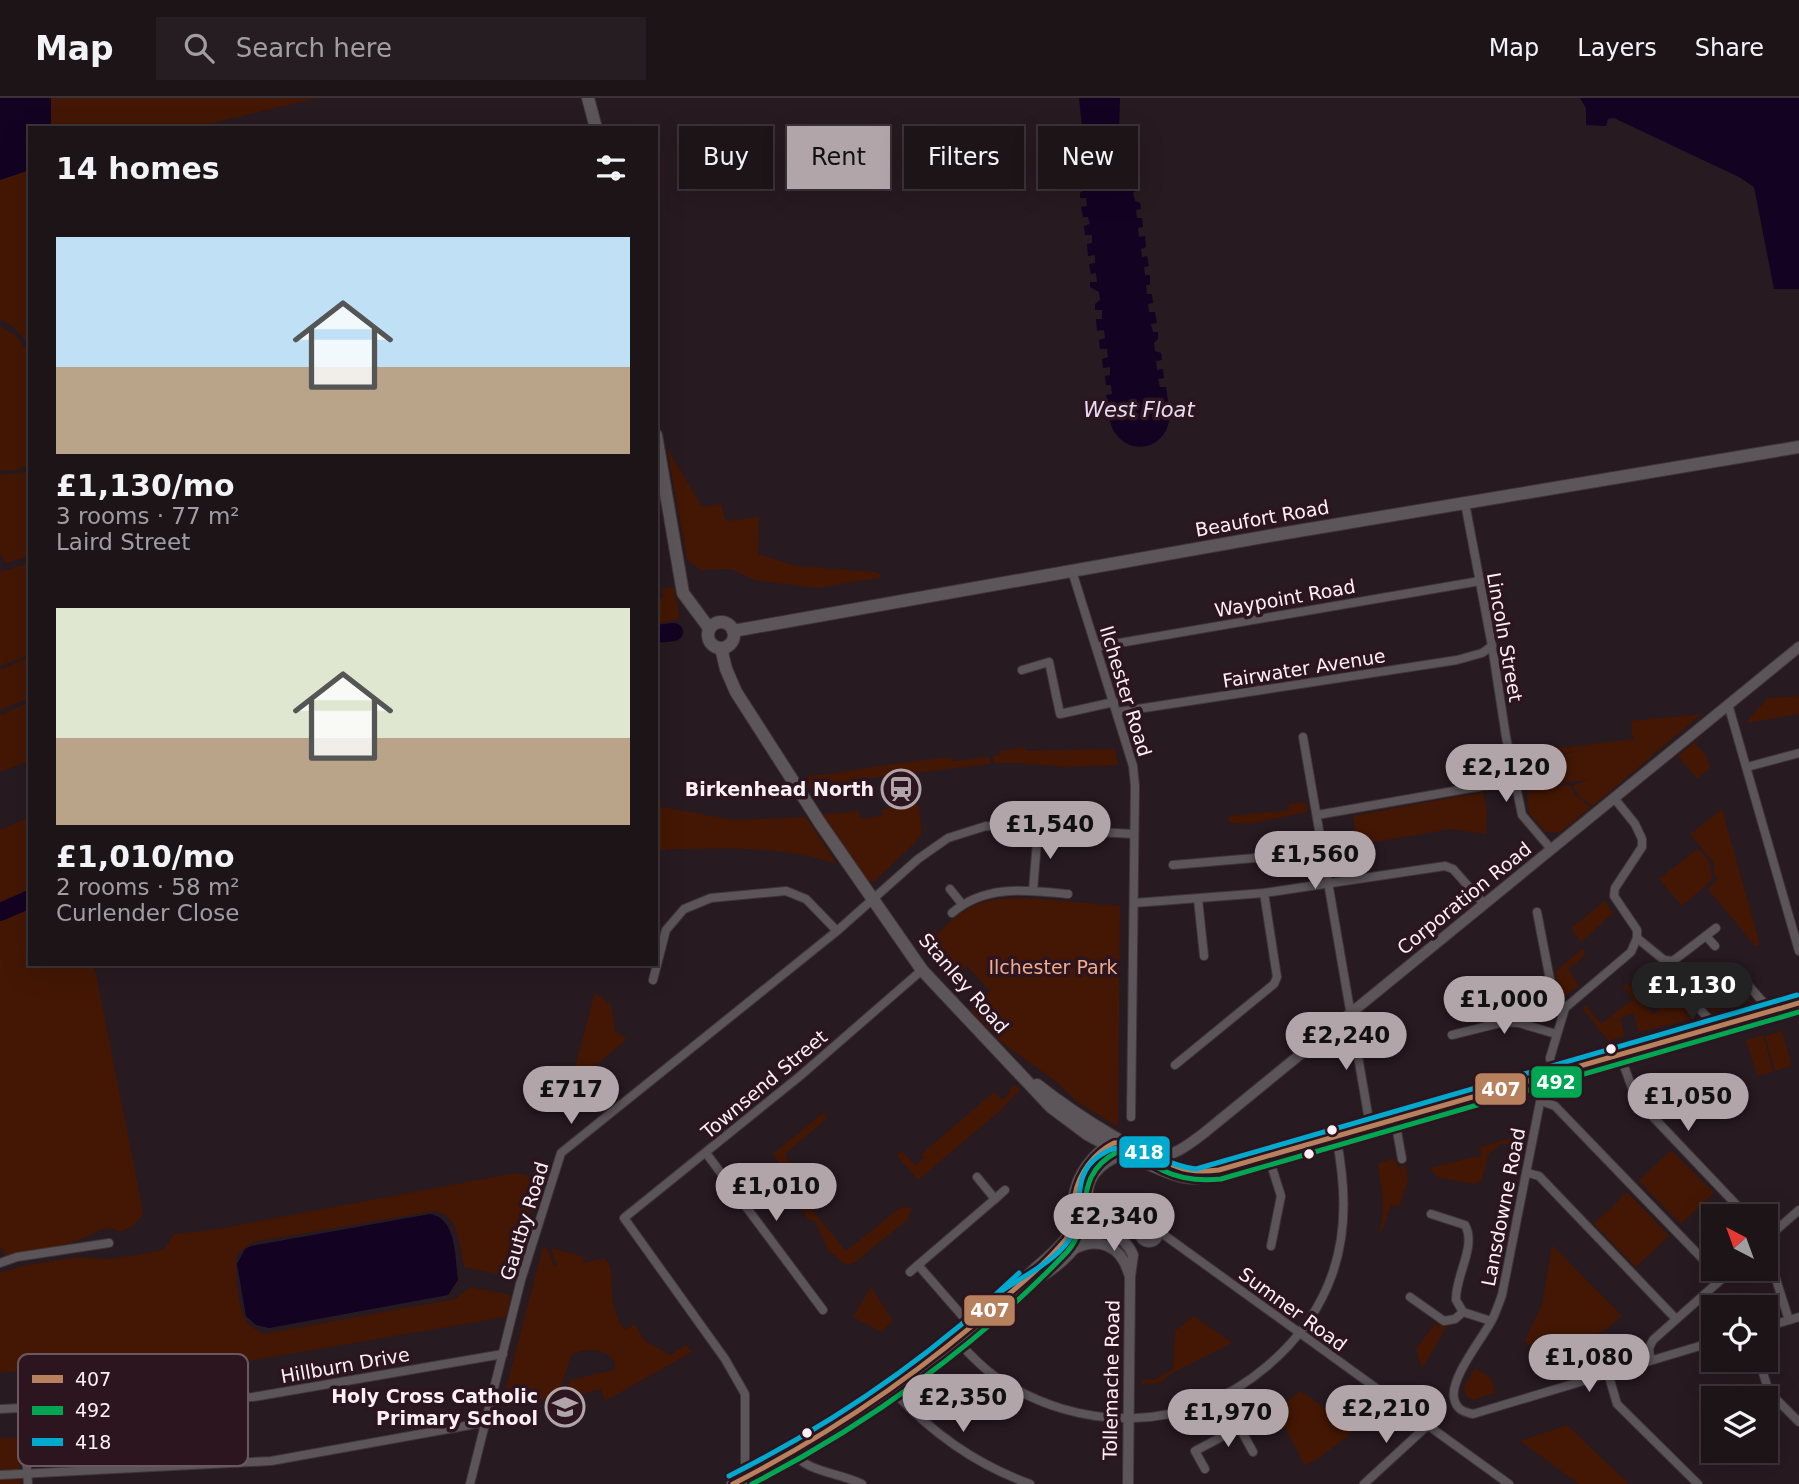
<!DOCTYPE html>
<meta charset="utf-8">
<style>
:root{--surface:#1d1418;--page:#251d21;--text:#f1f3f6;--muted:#a09ea2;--line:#3b3337;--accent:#b2a5aa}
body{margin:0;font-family:"DejaVu Sans",sans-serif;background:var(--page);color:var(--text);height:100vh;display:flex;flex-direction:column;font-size:26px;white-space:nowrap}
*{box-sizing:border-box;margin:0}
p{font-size:23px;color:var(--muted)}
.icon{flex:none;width:38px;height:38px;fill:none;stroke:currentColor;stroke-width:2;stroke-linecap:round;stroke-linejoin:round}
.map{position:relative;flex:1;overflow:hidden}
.sheet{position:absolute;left:28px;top:28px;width:630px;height:840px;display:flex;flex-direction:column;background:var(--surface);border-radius:0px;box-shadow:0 7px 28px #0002,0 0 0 2px var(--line)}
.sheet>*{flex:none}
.guide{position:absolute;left:679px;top:28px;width:665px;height:63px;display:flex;gap:14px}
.needle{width:46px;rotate:319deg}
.controls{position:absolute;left:1701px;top:1106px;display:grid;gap:14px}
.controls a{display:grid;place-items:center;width:77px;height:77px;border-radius:0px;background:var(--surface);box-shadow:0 7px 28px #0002,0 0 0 2px var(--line);font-size:35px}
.price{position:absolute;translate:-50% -60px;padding:0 16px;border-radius:24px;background:var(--accent);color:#111;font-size:23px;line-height:46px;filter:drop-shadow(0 2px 4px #0008)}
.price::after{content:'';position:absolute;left:50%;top:42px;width:21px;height:16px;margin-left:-10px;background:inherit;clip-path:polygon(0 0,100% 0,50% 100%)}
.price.current{background:#222;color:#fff}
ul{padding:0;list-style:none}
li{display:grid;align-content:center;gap:14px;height:371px;padding:0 28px}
li span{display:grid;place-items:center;height:217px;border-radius:0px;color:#555}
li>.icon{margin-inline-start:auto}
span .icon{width:126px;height:126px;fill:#fffc;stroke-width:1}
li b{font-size:30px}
h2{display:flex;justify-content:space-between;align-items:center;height:84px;padding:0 28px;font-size:30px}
.tag{padding:0 24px;border-radius:0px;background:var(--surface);box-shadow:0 7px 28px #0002,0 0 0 2px var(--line);font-size:24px;line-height:63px}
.tag.current{background:var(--accent);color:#111}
header{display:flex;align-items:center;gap:42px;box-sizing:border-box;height:98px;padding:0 35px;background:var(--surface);border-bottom:2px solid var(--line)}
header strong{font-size:33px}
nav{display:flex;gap:38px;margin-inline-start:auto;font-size:24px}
.search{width:490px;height:63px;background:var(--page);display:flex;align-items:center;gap:18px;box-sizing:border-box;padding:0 24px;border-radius:0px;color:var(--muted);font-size:26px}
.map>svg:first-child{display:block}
</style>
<header>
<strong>Map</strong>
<div class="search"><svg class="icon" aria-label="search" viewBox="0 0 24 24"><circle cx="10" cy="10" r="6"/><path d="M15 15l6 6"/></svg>Search here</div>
<nav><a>Map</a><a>Layers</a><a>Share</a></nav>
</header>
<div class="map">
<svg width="1799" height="1386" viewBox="0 0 1799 1386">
<rect width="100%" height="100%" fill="#271a20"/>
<g fill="#431704">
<polygon points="51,0 318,0 191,30 51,30"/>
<polygon points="30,72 30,246 11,227 0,222 0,82"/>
<polygon points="0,228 16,238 30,257 30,367 16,372 0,373"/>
<polygon points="667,350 702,409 721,406 726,423 759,419 758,456 797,468 877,474 883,479 818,490 755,482 730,471 701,472 687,462"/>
<polygon points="30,374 30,458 5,465 0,454 0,377"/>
<polygon points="30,465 30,557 0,568 0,474"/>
<polygon points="674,489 680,521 656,526 656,501 663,500 662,491"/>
<polygon points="30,559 30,600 0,612 0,572"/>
<polygon points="1799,598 1799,616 1745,625 1768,600"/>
<polygon points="30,604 30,663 0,674 0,617"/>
<polygon points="1701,616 1593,708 1580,699 1573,688 1588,682 1551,686 1547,658 1590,652 1551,656 1551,651 1635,641 1632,637 1632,623"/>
<polygon points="1694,644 1706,657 1710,670 1697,681 1678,658"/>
<polygon points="1025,649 1026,653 1115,651 1118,667 1067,669 1016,665 994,665 993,658 1000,657 1000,653"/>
<path d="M951,659L952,663L990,659V666L864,681L810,691L804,681C812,676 821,677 830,676C870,669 910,663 951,659Z"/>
<polygon points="1567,687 1571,688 1575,697 1591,709 1559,735 1546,734 1529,715 1527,692"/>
<polygon points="1483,694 1487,712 1486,736 1451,731 1356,747 1353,718"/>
<polygon points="1300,704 1306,705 1308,714 1249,726 1229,725 1229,718 1289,712 1289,706"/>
<polygon points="911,706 919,708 922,734 920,739 874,784 865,783 818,717 859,713 860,721 882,718 882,711"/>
<path d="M656,708L734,722L806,719L837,766C784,747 713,750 656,752Z"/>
<polygon points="1722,711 1760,847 1755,848 1708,791 1718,781 1713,773 1715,766 1690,736"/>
<polygon points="30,719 30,795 0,808 0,732"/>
<polygon points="1696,752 1700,752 1709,763 1712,782 1682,808 1659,781"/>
<path d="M1027,800L1120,808L1118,1029L1076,1003L1058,985L1001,944L971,913L990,893L967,868L952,881L927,852L929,843C966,809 974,800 1027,800Z"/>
<polygon points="1605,803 1613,815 1581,844 1571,830"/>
<polygon points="30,807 30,866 94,866 142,1108 142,1118 131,1129 120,1134 111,1130 103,1131 75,1144 6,1159 0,1148 0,817 12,815"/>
<polygon points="1583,850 1585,857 1568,872 1579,887 1567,897 1563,897 1559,892 1555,874"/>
<polygon points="1723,865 1734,886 1712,894 1702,903 1694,894 1687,896"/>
<polygon points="1627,885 1653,916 1675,899 1677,902 1682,901 1697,918 1696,920 1639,934 1633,915 1620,920 1625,938 1609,943 1582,910 1586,907 1601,926 1633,901 1623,888"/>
<polygon points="1738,886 1751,903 1712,914 1704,904 1713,895"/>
<polygon points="595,894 612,909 615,933 627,941 576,984 574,973"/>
<polygon points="1782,933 1792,968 1775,973 1765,938"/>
<polygon points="1763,937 1773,974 1757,978 1746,942"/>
<polygon points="1013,988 1016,988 1020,992 1000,1013 918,1082 897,1058 902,1053 915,1067 925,1059 921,1056 994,994 1002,1002 1011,994 1009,991"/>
<polygon points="824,1014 826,1021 785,1056 811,1111 846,1153 901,1109 912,1110 908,1121 854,1165 846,1167 828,1152 815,1123 807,1121 800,1102 773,1056"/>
<polygon points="1511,1040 1520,1042 1520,1046 1500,1046 1488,1057 1482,1082 1474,1086 1437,1079 1430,1070 1482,1057 1480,1049"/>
<polygon points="1671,1052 1714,1095 1681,1126 1639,1083"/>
<polygon points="1394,1060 1397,1069 1405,1067 1408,1082 1399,1109 1391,1107 1380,1139 1383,1104 1378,1066"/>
<path d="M515,1075L538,1080L516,1180L464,1169C459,1147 460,1118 435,1113L253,1144L237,1156C234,1170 238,1209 246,1222C250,1229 255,1232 263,1236L455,1201L470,1189L511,1197L506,1219L237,1265L0,1274V1175L22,1168L77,1159L107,1161L139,1157L164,1151L174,1136L212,1132Z"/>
<polygon points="1627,1094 1669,1138 1636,1169 1594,1126"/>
<polygon points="1552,1147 1622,1218 1604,1233 1535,1255 1525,1242 1542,1207"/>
<path d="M543,1149H547L554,1169L557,1168L551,1150L586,1159L587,1160L582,1162L583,1165L605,1160C615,1172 610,1189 613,1204C615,1214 619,1223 624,1232L635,1226L645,1243L670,1257L686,1247L692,1254L605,1303L601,1291L569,1299L566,1292L571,1282L613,1272L615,1265C606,1249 588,1250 572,1256C569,1265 559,1292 559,1299L501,1309Z"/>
<polygon points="871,1189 893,1223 881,1234 853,1219"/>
<path d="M1194,1218L1232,1245L1172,1275C1162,1285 1156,1286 1142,1286V1282L1156,1281L1173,1271L1175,1233Z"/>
<polygon points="1435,1226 1447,1228 1422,1271 1416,1251"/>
<polygon points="1475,1270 1491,1280 1495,1295 1473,1302 1466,1299 1464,1289"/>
<polygon points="1243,1293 1262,1317 1244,1328 1232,1301"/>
<polygon points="1301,1293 1355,1332 1319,1360 1305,1368 1276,1312"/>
<polygon points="1567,1327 1629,1386 1579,1386 1520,1343"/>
<polygon points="0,1340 18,1340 21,1386 0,1386"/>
</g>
<g fill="#130222">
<polygon points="0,0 51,0 51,30 30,30 30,72 0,82"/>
<path d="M1079,0H1120L1119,33L1126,45L1132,46L1133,55L1128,56L1129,64H1135L1136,75L1131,76V84H1137L1138,91L1133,95L1135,103L1140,105L1141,111L1136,112L1137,120H1142L1143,129L1138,130L1139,139L1145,138L1146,149L1141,151L1142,159L1147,158L1149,168L1144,169L1145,177H1150V187H1146L1147,196H1152L1153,205L1148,206L1149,214H1155L1157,225L1151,226L1153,234H1158V241L1154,245L1155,253L1161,255L1162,262L1156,263L1157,272L1163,271L1164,280L1158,281L1160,289H1166C1167,299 1171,313 1169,323C1164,351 1131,358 1115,335C1108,324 1108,309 1106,297L1112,296L1111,287H1106L1105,278L1110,277V269L1103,270L1102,261L1108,259L1107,251H1100L1099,242L1105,240L1104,232L1097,233L1096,221H1102V212H1095V206L1100,202L1099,194L1090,189V184H1097L1096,175L1091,176L1089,166L1095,165V157L1088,158L1087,146L1092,145V137H1085L1084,128L1090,126L1088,119H1083L1081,109L1087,108L1086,100H1080V95L1086,90L1085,83L1078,79L1075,53H1080L1083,38Z"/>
<polygon points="1580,0 1799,0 1799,191 1774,191 1754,89 1739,79 1614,20 1608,21 1606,28 1586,27 1586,10"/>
<path d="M430,1116C457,1120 455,1160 458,1182L448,1197L269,1230L256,1227L246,1218L237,1166L245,1151L251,1148Z"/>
</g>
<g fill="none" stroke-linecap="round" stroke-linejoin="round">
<g stroke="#130222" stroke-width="18">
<polyline points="656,536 674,534"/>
<polyline points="0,814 30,801"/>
</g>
<defs>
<g id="minor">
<polyline points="1465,405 1492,548 1506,639 1522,717 1551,751"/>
<polyline points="1072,473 1133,668 1135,688 1131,1019"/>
<polyline points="1096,549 1480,483"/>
<polyline points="1022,572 1049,564 1060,616 1114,604"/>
<polyline points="1728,606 1799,853"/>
<polyline points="1118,614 1457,562 1482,555 1492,548"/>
<polyline points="1303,639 1370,1028"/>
<polyline points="1747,669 1799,655"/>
<polyline points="1317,717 1494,686"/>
<polyline points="1173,767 1323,754"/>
<polyline points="950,791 962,806"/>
<polyline points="1033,793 1038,731"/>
<polyline points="1198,801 1204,858"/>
<polyline points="1134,805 1264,795 1445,768 1453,771 1484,806"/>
<polyline points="1537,814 1553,897 1565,910"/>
<path d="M952,815C985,786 1027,792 1068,796"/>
<polyline points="1706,838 1715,848"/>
<polyline points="1637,840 1664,862 1673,863 1716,830"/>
<polyline points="653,882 666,832 684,811 711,800 786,793 806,801 837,833"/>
<polyline points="1748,887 1771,913"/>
<polyline points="1688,898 1716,929"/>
<polyline points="1482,902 1488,926"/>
<polyline points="1452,937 1504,924 1519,925 1556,936"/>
<polyline points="1620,957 1636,1001 1747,1118"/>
<polyline points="1175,967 1274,886 1277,879 1264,795"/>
<polyline points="1553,976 1550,960 1565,910 1631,854 1637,840 1637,832 1614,798 1615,790 1642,749 1642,741 1635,726 1614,700"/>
<path d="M1541,979L1542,994L1502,1197C1499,1205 1496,1214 1492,1222C1482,1241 1450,1280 1454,1300C1456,1311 1463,1314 1473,1316L1713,1244"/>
<polyline points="1541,1003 1555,1008 1722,1181"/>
<polyline points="1395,1022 1402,1061"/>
<polyline points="706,1055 823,1212"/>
<polyline points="1268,1057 1281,1098 1271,1148"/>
<polyline points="1528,1075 1539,1078 1676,1221"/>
<polyline points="995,1101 1005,1092"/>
<path d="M1431,1116L1465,1127C1477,1148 1455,1178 1456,1202L1463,1214L1491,1223"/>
<circle cx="1149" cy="1135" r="10"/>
<polyline points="1160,1134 1509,1386"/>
<polyline points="1766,1141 1799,1112"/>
<polyline points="1766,1150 1789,1222"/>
<polyline points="0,1165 17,1159 109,1145"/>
<polyline points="910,1174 918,1167"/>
<polyline points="1410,1199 1444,1223 1455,1221 1463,1214"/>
<polyline points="972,1229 918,1167 995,1101 977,1079"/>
<polyline points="1766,1229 1799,1219"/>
<path d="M957,1243C969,1255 981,1269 996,1279C1079,1336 1189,1335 1266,1269C1296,1244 1320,1212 1333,1174C1348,1129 1345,1084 1336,1038"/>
<polyline points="1650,1261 1649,1250 1653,1242 1733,1171"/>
<polyline points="1759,1262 1769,1294 1799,1324"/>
<polyline points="1608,1275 1617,1306 1698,1386"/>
<path d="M892,1292C932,1335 975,1366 1030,1386"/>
<polyline points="1223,1299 1253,1354"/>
<polyline points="23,1310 28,1386"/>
<polyline points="0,1311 253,1299 503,1256"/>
<path d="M793,1355C807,1374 840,1375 862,1386"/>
<polyline points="1205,1371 1195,1353 1240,1329"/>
<polyline points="0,1377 271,1363 487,1324"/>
<polyline points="745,1380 745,1296 725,1261 624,1120 800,978 922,872"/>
<polyline points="470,1386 521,1182 561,1055 837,833 918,761 948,740 986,728 1134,736"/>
<polyline points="1364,1386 1427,1328"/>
</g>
<g id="tertiary">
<path d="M1155,1059C1175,1058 1188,1047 1204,1035L1799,549"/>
<path d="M1077,1133C1098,1126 1125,1137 1133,1157L1130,1178L1128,1386"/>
<path d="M1072,1152C1098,1138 1121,1147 1129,1176"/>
</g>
<g id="primary">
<polyline points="588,0 596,30"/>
<polyline points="656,337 683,495 709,530"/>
<circle cx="721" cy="537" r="13"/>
<polyline points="733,533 1280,436 1799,349"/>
<polyline points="721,550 726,571 736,594 820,725 922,872 1051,1009 1087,1036 1128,1058"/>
<path d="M1037,987C1074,1016 1150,1067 1195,1073"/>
<path d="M1027,1179C1040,1165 1061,1152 1070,1135C1077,1121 1072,1106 1076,1092C1081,1072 1102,1044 1124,1044"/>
<path d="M1005,1201C1028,1185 1062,1169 1078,1144C1098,1113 1068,1083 1114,1059C1139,1054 1166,1081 1197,1080L1799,905"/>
<path d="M733,1386C802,1353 866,1311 927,1265C956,1244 985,1222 1009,1197"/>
</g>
</defs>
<use href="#minor" stroke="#403539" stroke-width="10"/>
<use href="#tertiary" stroke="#403539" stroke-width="12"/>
<use href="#primary" stroke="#403539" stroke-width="14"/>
<use href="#minor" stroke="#5b5458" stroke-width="8"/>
<use href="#tertiary" stroke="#5b5458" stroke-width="10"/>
<use href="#primary" stroke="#5c565a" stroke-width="12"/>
<defs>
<path id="bus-1" d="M733,1386C830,1336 919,1276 1001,1203C1023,1184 1047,1164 1066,1141C1074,1127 1073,1113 1075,1097C1079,1075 1094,1055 1114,1045C1136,1043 1156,1061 1175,1068C1189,1074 1204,1074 1219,1072L1799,905"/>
<path id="bus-2" d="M752,1386C867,1327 977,1248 1067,1154C1096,1122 1069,1079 1117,1054C1134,1054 1149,1066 1164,1073C1183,1082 1201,1083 1221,1081L1799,914"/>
<g id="bus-3">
<path d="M1000,1194C1023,1178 1053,1165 1069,1142C1087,1115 1068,1079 1099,1058C1107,1053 1113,1049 1124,1050C1149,1051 1170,1069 1196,1071L1797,897"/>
<path d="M729,1378C836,1324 932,1258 1019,1175"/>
</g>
</defs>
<use href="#bus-1" stroke="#2c151f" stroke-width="10"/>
<use href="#bus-2" stroke="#2c151f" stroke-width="10"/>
<use href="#bus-3" stroke="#2c151f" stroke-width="10"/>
<use href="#bus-1" stroke="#b6815c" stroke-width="5"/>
<use href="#bus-2" stroke="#00a651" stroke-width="5"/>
<use href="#bus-3" stroke="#00a9ce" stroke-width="5"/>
</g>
<defs>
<symbol id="station-ring" viewBox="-11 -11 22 22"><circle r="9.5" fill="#2c151f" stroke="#b2a5aa" stroke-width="1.5"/><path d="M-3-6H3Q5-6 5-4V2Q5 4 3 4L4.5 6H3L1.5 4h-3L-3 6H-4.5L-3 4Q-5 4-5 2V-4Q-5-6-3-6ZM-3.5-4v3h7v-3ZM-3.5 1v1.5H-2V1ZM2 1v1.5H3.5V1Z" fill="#b2a5aa"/></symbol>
<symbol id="school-ring" viewBox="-11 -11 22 22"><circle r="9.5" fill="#2c151f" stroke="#b2a5aa" stroke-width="1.5"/><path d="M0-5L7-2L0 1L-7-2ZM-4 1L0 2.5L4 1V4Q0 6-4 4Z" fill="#b2a5aa"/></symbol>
</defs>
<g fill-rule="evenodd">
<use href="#station-ring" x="879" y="669" width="44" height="44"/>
<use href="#school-ring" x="543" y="1287" width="44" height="44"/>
</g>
<g fill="#fdf0f4" stroke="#2c151f" stroke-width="2.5">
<circle cx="1611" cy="951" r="6"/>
<circle cx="1332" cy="1032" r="6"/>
<circle cx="1309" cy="1056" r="6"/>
<circle cx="807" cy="1335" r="6"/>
</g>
<g text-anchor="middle" stroke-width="7" stroke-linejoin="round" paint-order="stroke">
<g font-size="19" fill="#fdf0f4" stroke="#2c151f">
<text transform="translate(1262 420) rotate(-10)" y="7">Beaufort Road</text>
<text transform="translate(1285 500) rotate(-10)" y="7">Waypoint Road</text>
<text transform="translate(1505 539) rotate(80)" y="7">Lincoln Street</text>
<text transform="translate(1304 570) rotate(-9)" y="7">Fairwater Avenue</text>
<text transform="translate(1126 593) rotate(73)" y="7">Ilchester Road</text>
<text transform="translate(1464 800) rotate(-39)" y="7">Corporation Road</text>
<text transform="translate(964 885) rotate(49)" y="7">Stanley Road</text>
<text transform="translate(764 986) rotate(-40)" y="7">Townsend Street</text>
<text transform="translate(1503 1109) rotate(-79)" y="7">Lansdowne Road</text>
<text transform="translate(524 1123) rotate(-73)" y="7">Gautby Road</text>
<text transform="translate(1293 1211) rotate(36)" y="7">Sumner Road</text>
<text transform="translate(345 1267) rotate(-10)" y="7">Hillburn Drive</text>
<text transform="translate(1111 1282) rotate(-89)" y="7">Tollemache Road</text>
</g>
<g font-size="19" font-weight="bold" fill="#fdf0f4" stroke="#2c151f" text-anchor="end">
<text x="874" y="698">Birkenhead North</text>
<text x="538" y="1305">Holy Cross Catholic<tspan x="538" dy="22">Primary School</tspan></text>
</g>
<g font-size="19" fill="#f1ac8d" stroke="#2c151f">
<text x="1053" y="876">Ilchester Park</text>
</g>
<g font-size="21" font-style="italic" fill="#e6ddf3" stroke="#2c151f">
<text x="1139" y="319">West Float</text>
</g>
</g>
<rect x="18" y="1256" width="230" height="112" rx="10" fill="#2c151f" stroke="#6b575f" stroke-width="2"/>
<rect x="32" y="1277" width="31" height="8" fill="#b6815c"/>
<rect x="32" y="1308" width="31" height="9" fill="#00a651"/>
<rect x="32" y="1340" width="31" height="8" fill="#00a9ce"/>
<g font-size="19" fill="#fdf0f4">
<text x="75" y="1288">407</text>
<text x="75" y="1319">492</text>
<text x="75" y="1351">418</text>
</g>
<g stroke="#2c151f" stroke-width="2.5">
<rect x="1530" y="967" width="53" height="34" rx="7" fill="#00a651"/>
<rect x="1474" y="974" width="53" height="34" rx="7" fill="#b6815c"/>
<rect x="1118" y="1037" width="53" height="34" rx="7" fill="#00a9ce"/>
<rect x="963" y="1196" width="53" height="33" rx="7" fill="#b6815c"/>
</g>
<g font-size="19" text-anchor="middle" font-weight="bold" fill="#fff">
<text x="1556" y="991">492</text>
<text x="1501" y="998">407</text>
<text x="1144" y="1061">418</text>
<text x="990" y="1219">407</text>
</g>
</svg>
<div class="controls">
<a><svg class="needle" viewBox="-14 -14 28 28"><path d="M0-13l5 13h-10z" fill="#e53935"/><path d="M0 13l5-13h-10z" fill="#a09ea2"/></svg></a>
<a><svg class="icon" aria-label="locate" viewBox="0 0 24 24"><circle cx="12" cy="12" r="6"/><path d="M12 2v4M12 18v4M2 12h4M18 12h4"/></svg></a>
<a><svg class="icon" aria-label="layers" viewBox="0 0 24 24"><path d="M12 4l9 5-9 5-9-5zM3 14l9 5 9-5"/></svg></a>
</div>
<b class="price" style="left:1506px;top:706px">£2,120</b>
<b class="price" style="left:1050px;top:763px">£1,540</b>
<b class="price" style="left:1315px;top:793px">£1,560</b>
<b class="price current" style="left:1692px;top:924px">£1,130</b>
<b class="price" style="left:1504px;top:938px">£1,000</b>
<b class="price" style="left:1346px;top:974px">£2,240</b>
<b class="price" style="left:571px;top:1028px">£717</b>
<b class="price" style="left:1688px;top:1035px">£1,050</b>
<b class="price" style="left:776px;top:1125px">£1,010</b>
<b class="price" style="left:1114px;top:1155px">£2,340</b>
<b class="price" style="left:1589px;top:1296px">£1,080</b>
<b class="price" style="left:963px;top:1336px">£2,350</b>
<b class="price" style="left:1386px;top:1347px">£2,210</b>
<b class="price" style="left:1228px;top:1351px">£1,970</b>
<div class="guide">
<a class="tag">Buy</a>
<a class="tag current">Rent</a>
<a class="tag">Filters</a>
<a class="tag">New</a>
</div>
<section class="sheet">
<h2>14 homes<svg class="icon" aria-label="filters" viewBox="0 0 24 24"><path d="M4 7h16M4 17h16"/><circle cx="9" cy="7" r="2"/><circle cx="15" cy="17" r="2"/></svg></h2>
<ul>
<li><span style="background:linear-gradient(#bfe0f5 60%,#b9a48a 0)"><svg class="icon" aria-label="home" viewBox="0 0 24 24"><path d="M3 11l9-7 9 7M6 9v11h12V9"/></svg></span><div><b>£1,130/mo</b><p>3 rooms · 77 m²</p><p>Laird Street</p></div></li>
<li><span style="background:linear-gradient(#dfe7d0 60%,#b9a48a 0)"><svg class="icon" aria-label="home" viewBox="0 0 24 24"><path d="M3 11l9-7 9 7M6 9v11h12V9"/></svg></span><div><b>£1,010/mo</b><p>2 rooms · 58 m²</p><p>Curlender Close</p></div></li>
</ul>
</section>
</div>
